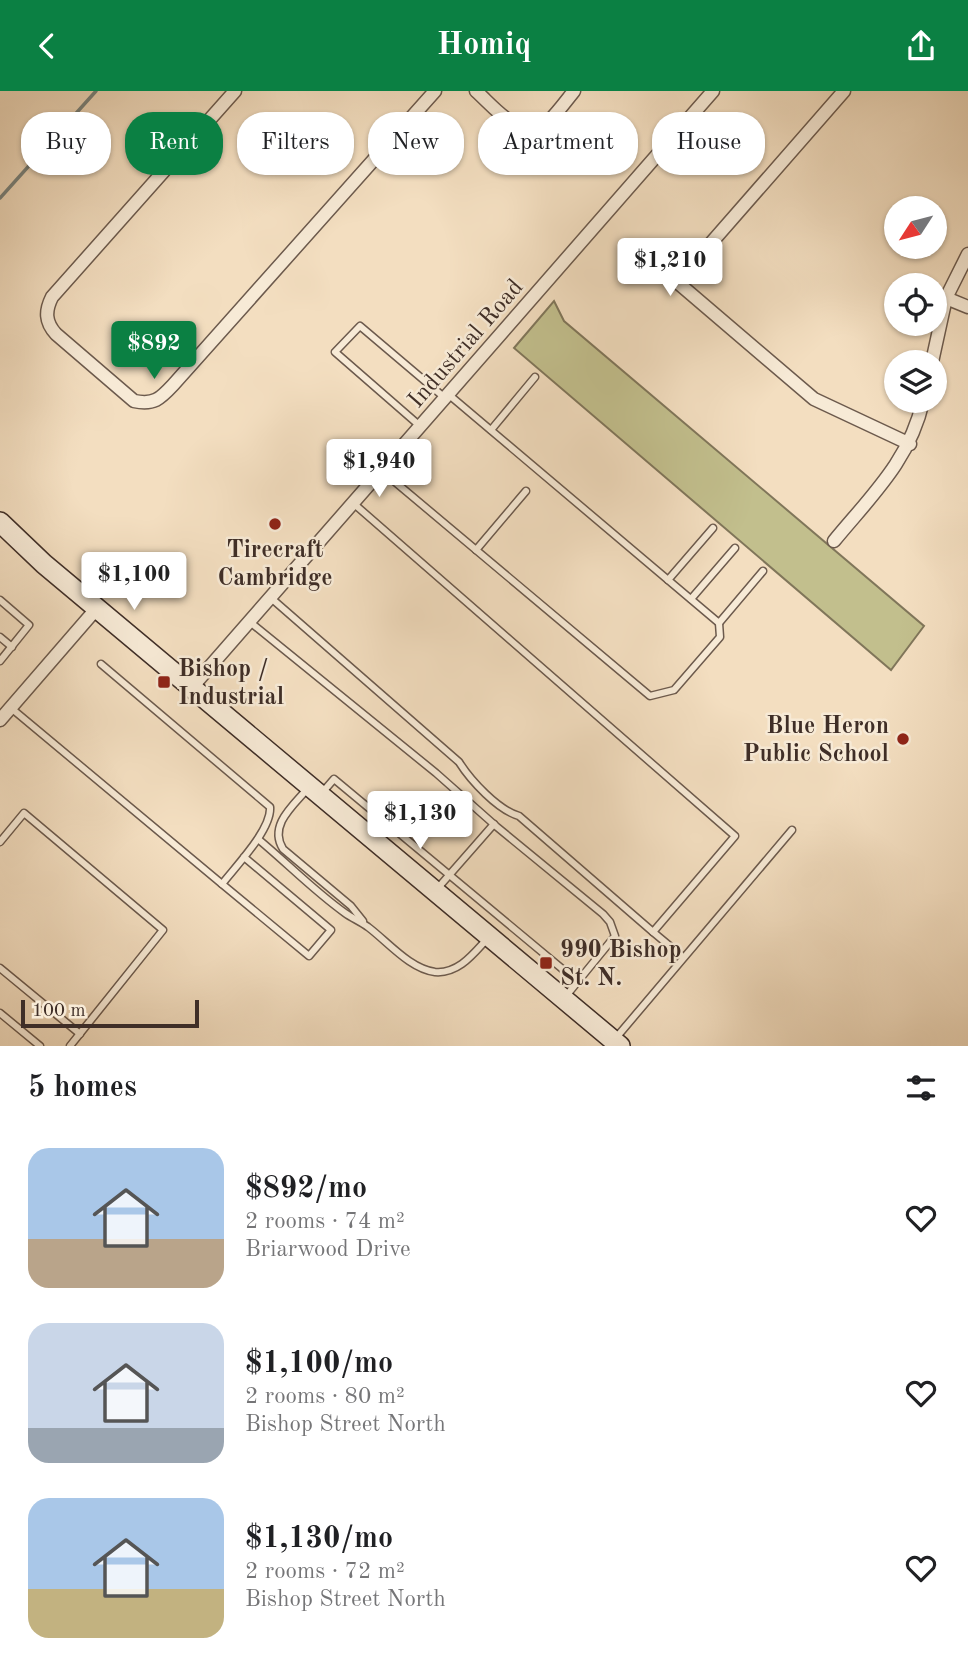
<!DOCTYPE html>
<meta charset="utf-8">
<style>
:root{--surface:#fff;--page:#f2f2f2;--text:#202124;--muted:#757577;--accent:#0b8043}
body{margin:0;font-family:"Old Standard TT",serif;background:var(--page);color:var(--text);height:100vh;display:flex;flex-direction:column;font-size:26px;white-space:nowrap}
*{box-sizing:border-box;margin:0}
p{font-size:23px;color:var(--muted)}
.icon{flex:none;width:38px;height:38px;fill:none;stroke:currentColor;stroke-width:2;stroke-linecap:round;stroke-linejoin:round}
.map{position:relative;height:955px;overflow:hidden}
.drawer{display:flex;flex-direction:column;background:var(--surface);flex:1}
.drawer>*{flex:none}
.guide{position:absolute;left:21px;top:21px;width:928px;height:63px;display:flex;gap:14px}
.needle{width:46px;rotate:234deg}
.buttons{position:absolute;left:884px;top:105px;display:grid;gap:14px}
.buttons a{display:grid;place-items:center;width:63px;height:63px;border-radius:50%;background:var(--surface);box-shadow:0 2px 5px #0004;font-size:35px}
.scale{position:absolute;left:21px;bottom:18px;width:178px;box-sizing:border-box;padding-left:7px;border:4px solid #3f2e27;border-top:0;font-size:19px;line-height:24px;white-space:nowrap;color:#3f2e27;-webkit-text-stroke:5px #f7ead6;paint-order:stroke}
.price{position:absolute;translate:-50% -60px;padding:0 16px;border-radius:7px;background:#fff;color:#222;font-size:23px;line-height:46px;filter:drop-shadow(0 2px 4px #0008)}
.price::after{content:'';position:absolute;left:50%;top:42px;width:21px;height:16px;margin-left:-10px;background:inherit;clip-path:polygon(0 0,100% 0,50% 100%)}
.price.active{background:var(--accent);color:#fff}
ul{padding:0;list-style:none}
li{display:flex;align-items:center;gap:21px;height:175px;padding:0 28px}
li span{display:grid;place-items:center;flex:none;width:196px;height:140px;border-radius:21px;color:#555}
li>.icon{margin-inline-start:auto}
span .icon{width:84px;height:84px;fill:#fffc;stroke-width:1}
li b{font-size:30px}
h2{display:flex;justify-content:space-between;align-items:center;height:84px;padding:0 28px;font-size:30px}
.tag{padding:0 24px;border-radius:28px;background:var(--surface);box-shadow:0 2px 5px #0004;font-size:24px;line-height:63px}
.tag.active{background:var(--accent);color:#fff}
header{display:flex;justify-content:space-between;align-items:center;height:91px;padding:0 28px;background:var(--accent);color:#fff;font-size:32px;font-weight:700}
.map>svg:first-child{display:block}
</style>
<header><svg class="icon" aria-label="back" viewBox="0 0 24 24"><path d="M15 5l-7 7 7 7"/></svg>Homiq<svg class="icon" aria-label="share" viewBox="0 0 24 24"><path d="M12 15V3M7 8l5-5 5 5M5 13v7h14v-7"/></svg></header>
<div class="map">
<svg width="968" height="955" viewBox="0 0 968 955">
<rect width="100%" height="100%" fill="#f3dec0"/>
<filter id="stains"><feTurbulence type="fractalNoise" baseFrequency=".00286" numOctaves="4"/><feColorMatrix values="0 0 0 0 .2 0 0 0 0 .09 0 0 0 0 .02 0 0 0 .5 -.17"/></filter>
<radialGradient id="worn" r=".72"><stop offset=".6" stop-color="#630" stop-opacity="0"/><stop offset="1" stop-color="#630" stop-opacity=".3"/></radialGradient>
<polygon fill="#c2bf8d" stroke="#80765a" stroke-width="2" points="554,210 564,230 924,535 891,579 514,257"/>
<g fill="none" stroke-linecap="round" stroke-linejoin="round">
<polyline stroke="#77837f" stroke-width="3.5" points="0,107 96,0"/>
<defs>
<g id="service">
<polyline points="448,303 719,532 763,480"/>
<polyline points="420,335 335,261 360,235 445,307"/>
<polyline points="491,339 535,286"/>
<polyline points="382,380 650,605 674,599 720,546 719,532"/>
<polyline points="476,459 526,400"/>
<polyline points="668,489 713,437"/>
<path d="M271,507L459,671C471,690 498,719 519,725L653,841L735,745L353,412"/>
<polyline points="691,508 735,457"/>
<polyline points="0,509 29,534 0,570"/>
<polyline points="250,531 436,682 497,736 603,823 610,831 615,845 566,905"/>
<polyline points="0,546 12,556"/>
<path d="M101,573L270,716C272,738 236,775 222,793L309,865L331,839L244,766"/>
<polyline points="11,617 222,793"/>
<path d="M309,696C294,714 268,734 283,758L351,815L363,830"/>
<polyline points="321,703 334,688 578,891"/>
<path d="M258,748C287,772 314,800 345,822C352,827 361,831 368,836C388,851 410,878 435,881C459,883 474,862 488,847"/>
<polyline points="0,751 24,722 163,839 70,955"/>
<polyline points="437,798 494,733"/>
<polyline points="653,841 683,866"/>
<polyline points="0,877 80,943"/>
<polyline points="0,922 40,955"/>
<polyline points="615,948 792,739"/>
</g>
<g id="minor">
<path d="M235,0L52,206C45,220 45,231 56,243L134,310C154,314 160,308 173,294L435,0"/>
<path d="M476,0C495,17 523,54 549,30C558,21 566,10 574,0"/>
<polyline points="844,0 677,191 814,308 910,353"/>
<polyline points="946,207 968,216"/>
<polyline points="932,271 946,207 968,163"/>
<path d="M834,450C871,405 910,369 923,310"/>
<polyline points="193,595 713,0"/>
<polyline points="0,629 97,517"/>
</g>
<polyline id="secondary" points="0,431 44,473 620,955"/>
</defs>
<use href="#service" stroke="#6c5a4d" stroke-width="9"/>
<use href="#minor" stroke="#6c5a4d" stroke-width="15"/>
<use href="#secondary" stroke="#3f2e27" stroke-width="22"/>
<use href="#service" stroke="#f7ead6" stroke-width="6"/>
<use href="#minor" stroke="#f7ead6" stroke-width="12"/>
<use href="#secondary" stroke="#f7ead6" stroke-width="19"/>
</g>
<g fill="#8f2418" stroke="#f7ead6" stroke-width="2.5">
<circle cx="275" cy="433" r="7"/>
<rect x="157" y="584" width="14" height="14" rx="3.5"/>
<circle cx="903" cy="648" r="7"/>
<rect x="539" y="865" width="14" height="14" rx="3.5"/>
</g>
<g text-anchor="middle" stroke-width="5" stroke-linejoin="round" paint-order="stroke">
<g font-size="24" fill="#3f2e27" stroke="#f7ead6">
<text transform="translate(465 252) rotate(-49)" y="8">Industrial Road</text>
</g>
<g font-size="24" font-weight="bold" fill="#3f2e27" stroke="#f7ead6" text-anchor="start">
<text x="275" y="466" text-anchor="middle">Tirecraft<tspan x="275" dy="28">Cambridge</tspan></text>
<text x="178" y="585">Bishop /<tspan x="178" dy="28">Industrial</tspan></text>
<text x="889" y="642" text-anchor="end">Blue Heron<tspan x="889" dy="28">Public School</tspan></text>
<text x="560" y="866">990 Bishop<tspan x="560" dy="28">St. N.</tspan></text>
</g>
</g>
<rect width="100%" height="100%" filter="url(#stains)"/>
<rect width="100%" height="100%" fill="url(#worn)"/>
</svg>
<div class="buttons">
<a><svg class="needle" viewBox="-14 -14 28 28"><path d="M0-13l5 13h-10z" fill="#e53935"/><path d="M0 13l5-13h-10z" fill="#757577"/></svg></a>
<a><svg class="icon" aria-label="locate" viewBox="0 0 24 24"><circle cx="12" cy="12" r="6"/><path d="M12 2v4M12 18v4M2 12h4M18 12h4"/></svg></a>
<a><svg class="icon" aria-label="layers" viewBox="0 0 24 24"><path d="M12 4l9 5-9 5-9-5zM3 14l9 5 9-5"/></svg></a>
</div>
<div class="scale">100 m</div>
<b class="price" style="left:670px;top:207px">$1,210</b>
<b class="price active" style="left:154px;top:290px">$892</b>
<b class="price" style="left:379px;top:408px">$1,940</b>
<b class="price" style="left:134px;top:521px">$1,100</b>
<b class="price" style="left:420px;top:760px">$1,130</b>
<div class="guide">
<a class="tag">Buy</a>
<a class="tag active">Rent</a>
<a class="tag">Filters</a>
<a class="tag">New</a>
<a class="tag">Apartment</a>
<a class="tag">House</a>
</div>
</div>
<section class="drawer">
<h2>5 homes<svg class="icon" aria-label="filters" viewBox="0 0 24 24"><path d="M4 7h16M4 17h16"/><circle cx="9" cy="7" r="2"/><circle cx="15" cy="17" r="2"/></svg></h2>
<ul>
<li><span style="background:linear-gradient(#a9c7e8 65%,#b9a48a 0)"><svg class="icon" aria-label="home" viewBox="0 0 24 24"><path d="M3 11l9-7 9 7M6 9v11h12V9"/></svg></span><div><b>$892/mo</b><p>2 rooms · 74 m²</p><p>Briarwood Drive</p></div><svg class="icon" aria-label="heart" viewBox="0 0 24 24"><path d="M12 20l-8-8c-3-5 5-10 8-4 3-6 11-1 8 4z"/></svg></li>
<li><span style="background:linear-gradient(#c9d6e8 75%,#9aa5b1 0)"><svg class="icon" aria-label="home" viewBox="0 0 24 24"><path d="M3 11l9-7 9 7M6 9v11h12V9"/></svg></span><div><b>$1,100/mo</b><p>2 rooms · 80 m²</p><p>Bishop Street North</p></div><svg class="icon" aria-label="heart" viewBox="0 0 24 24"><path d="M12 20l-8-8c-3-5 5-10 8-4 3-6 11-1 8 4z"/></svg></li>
<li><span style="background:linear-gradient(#a9c7e8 65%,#c2b280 0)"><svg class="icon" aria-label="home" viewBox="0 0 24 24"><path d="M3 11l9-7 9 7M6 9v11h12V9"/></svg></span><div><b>$1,130/mo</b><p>2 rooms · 72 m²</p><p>Bishop Street North</p></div><svg class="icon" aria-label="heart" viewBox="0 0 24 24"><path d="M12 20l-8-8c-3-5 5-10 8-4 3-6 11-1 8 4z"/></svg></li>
</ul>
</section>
